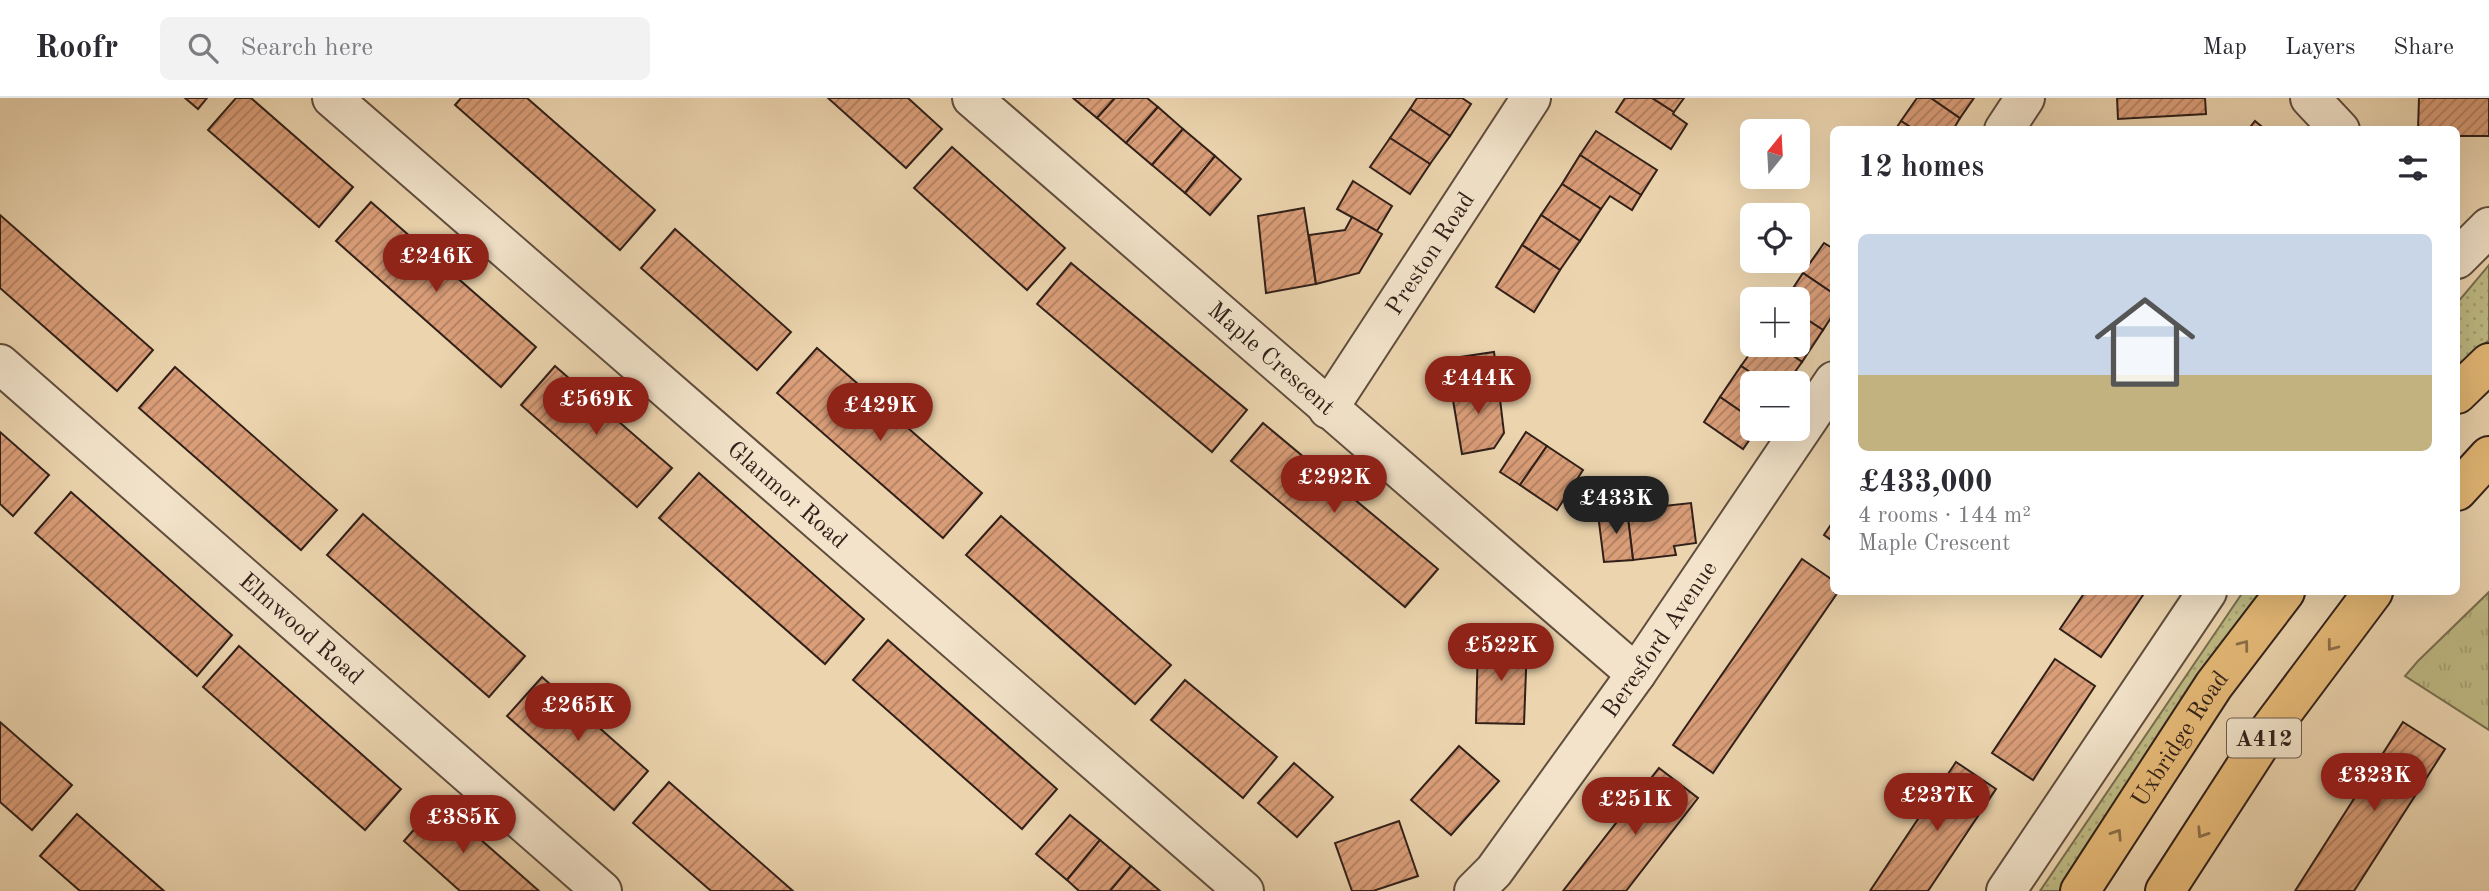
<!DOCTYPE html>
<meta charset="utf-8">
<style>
:root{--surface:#fff;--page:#f2f2f3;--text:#2b2b33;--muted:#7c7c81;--line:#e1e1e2;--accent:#8f2418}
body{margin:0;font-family:"Old Standard TT",serif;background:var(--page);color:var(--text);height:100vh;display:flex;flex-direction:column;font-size:26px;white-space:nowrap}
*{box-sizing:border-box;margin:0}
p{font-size:23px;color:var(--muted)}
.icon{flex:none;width:38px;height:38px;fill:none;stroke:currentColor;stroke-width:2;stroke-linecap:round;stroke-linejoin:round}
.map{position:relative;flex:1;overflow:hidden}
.drawer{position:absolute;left:1830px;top:28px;width:630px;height:469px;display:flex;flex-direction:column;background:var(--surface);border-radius:10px;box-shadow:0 7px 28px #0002}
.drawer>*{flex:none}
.needle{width:46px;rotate:18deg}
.buttons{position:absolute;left:1740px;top:21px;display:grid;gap:14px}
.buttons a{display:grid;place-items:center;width:70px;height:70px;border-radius:10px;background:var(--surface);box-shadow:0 7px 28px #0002;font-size:35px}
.price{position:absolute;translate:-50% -60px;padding:0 16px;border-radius:24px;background:var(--accent);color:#fff;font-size:23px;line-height:46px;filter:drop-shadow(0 2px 4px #0008)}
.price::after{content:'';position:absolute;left:50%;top:42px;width:21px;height:16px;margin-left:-10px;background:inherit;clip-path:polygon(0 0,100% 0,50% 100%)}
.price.active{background:#222;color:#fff}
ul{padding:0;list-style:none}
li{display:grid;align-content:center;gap:14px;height:371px;padding:0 28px}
li span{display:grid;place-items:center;height:217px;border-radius:10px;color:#555}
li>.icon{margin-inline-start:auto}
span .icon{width:126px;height:126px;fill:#fffc;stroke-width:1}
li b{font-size:30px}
h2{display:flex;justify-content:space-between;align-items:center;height:84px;padding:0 28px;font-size:30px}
header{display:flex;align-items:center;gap:42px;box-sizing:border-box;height:98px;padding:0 35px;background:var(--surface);border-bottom:2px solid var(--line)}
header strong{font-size:33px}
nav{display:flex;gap:38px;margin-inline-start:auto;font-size:24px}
.search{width:490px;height:63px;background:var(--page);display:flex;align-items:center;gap:18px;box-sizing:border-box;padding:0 24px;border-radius:10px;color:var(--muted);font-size:26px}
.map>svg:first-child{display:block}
</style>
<header>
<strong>Roofr</strong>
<div class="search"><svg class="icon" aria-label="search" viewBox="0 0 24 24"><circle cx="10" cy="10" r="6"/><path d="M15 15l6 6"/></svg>Search here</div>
<nav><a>Map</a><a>Layers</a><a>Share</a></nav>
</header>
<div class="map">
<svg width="2489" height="793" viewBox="0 0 2489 793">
<defs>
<pattern id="grass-dots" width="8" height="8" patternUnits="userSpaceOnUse" patternTransform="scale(1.75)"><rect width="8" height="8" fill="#bfbb85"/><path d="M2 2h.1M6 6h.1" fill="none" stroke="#a5a072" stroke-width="1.8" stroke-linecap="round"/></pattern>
<pattern id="park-tufts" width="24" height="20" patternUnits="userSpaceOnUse" patternTransform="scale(1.75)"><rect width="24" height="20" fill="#bfbb85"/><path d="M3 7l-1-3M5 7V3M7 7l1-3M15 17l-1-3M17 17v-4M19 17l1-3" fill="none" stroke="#a5a072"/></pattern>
<pattern id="building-hatch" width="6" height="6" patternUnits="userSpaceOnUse" patternTransform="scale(1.75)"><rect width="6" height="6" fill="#da9e79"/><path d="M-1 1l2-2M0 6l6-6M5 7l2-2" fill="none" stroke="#b18062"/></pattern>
</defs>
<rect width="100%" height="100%" fill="#ebd4ae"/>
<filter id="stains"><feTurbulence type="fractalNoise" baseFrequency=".00286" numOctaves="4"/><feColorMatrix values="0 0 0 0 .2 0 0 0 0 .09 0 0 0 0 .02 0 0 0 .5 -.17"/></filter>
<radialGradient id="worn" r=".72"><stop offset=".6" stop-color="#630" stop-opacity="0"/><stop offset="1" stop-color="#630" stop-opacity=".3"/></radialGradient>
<g fill="url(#grass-dots)" stroke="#786e4f" stroke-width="2">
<polygon points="2489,167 2489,242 2457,273 2457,205"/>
<polygon points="2243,494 2269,494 2063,793 2040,793"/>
</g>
<polygon fill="url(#park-tufts)" stroke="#786e4f" stroke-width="2" points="2489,494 2489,632 2405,578 2418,563"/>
<g fill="url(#building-hatch)" stroke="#312019" stroke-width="2">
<polygon points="185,0 207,0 198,11"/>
<polygon points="236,0 251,0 353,89 319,129 208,32"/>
<polygon points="461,0 527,0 655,112 620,152 455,7"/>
<polygon points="828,0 908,0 942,31 906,70"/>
<polygon points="1073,0 1115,0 1097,20"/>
<polygon points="1115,0 1147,0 1158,9 1126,45 1097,20"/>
<polygon points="1417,0 1462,0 1471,6 1450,38 1410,11"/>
<polygon points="1625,0 1652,0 1674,14 1673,16 1687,26 1671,51 1616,14"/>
<polygon points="1652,0 1684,0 1674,14"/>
<polygon points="1917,0 1931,0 1960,20 1953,32 1915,32 1901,23"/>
<polygon points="1931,0 1974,0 1960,20"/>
<polygon points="2117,0 2205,0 2206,16 2118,21"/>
<polygon points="2419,0 2489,0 2489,38 2457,38 2457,32 2418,32"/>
<polygon points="1158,9 1183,31 1152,67 1126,45"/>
<polygon points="1410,11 1450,38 1430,66 1390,40"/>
<polygon points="1901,23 1915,32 1895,32"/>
<polygon points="2255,23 2266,32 2248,32"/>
<polygon points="1183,31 1215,58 1185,95 1152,67"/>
<polygon points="1596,33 1657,72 1641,97 1580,57"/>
<polygon points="1390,40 1430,66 1410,96 1370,69"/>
<polygon points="952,49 1065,150 1027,192 914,90"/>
<polygon points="1580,57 1641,97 1632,112 1610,98 1601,111 1562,86"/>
<polygon points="1215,58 1241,81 1210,117 1185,95"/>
<polygon points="1353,83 1392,108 1377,133 1337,111"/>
<polygon points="1562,86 1601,111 1580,143 1541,117"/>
<polygon points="371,104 536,249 501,289 336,143"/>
<polygon points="1304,110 1316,186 1266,195 1258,118"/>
<polygon points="0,117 153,252 117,293 0,190"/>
<polygon points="1541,117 1580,143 1560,172 1522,147"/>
<polygon points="1352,119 1382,136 1359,175 1316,186 1309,137 1345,132"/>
<polygon points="675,131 791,234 757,272 641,170"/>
<polygon points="1824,145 1834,151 1834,196 1803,175"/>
<polygon points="1522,147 1560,172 1534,214 1496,189"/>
<polygon points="1071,165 1247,312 1212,354 1037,206"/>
<polygon points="1803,175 1834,196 1834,215 1823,232 1797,215 1797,201 1786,201"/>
<polygon points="1797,215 1823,232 1802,264 1778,247 1797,247"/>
<polygon points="1756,247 1778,247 1802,264 1787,285 1766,285 1741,268"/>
<polygon points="817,250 982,395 943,440 777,295"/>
<polygon points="1494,254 1498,284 1451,290 1446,261"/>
<polygon points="555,268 672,370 637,409 521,307"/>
<polygon points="1741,268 1766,285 1752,285 1752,321 1720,299"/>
<polygon points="175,269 337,412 301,452 139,310"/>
<polygon points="1498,284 1504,335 1494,350 1462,356 1451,290"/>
<polygon points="1720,299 1752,321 1752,331 1757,331 1743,351 1704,324"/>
<polygon points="1263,325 1438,471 1405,509 1231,363"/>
<polygon points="0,334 49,377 13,418 0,406"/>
<polygon points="1526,334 1547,348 1520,387 1500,374"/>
<polygon points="1547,348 1583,372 1557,412 1520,387"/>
<polygon points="699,375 864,521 825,566 659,420"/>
<polygon points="71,394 232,537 197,578 35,435"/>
<polygon points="1691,405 1696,445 1674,448 1676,457 1633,462 1627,412"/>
<polygon points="1627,412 1633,462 1604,464 1598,416"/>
<polygon points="363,416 525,558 489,599 327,457"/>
<polygon points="1001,418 1171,567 1135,606 966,457"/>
<polygon points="1834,422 1834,444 1824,437"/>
<polygon points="1802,461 1834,483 1834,494 1838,494 1713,675 1673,647"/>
<polygon points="2085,494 2145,494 2101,559 2060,531"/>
<polygon points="888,542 1057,691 1022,731 853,582"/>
<polygon points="1478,544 1527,546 1524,626 1476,625"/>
<polygon points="239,548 401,691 365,732 203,589"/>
<polygon points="2055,561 2095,588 2033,682 1992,655"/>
<polygon points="542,579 648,673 614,712 507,618"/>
<polygon points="1185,582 1277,659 1243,700 1151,622"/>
<polygon points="0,624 72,687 32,732 0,704"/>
<polygon points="2403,624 2445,651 2354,793 2295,793"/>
<polygon points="1459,648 1499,683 1451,737 1411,702"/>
<polygon points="1956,664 1996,691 1928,793 1870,793"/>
<polygon points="1294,665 1333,699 1297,739 1258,705"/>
<polygon points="1659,670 1698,700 1626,793 1563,793"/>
<polygon points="669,684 793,793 711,793 633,725"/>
<polygon points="438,704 539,793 460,793 404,743"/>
<polygon points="77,716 164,793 80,793 40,758"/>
<polygon points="1070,717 1100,742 1067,782 1036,756"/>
<polygon points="1399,723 1418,778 1373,793 1352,793 1335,745"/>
<polygon points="1100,742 1131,768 1110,793 1079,793 1067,782"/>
<polygon points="1131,768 1160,793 1110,793"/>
</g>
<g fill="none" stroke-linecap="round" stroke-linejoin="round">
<defs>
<g id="minor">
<path id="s1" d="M332,0L1244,793"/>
<path id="s2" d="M972,0L1636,576"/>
<polyline points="2310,0 2340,32"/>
<polyline points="2004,32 2025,0"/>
<polyline points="2457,161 2489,129"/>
<path id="s3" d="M0,266L602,793"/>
<path id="s4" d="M1328,311L1531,0"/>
<path id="s5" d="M1474,793L1494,773L1636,576L1834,283"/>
<polyline points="2006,793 2207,494"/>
</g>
<g id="major">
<polyline points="2457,296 2489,265"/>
<polyline points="2457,393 2489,358"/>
<path id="s6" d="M2080,793L2214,587L2285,494"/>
<polyline points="2165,793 2268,634 2373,494"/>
</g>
</defs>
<use href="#minor" stroke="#604d3e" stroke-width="42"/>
<use href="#major" stroke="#312019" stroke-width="42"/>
<use href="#minor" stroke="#f2e3ca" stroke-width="38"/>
<use href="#major" stroke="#e6ba77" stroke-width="38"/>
</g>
<defs><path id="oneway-chevron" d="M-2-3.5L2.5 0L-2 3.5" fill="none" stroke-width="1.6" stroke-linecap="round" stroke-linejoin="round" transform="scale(1.75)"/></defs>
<g stroke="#8c6d48">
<use href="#oneway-chevron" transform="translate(2244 547) rotate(-53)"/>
<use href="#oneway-chevron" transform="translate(2332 548) rotate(127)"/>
<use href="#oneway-chevron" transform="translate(2202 735) rotate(123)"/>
<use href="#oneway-chevron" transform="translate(2117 736) rotate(-57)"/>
</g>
<g text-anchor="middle" stroke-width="5" stroke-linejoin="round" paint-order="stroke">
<rect fill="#f2e3ca" stroke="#6b5a4e" stroke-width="2" x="2227" y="620.5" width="74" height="39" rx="5"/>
<g font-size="23" font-weight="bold" fill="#312019">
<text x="2264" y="648">A412</text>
</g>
<g font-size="24" fill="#312019" stroke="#f2e3ca">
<text dy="8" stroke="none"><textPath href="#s4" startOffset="186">Preston Road</textPath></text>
<text dy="8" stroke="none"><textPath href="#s2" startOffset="397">Maple Crescent</textPath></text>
<text dy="8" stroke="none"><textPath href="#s1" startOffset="604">Glanmor Road</textPath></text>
<text dy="8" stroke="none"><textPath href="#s3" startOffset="401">Elmwood Road</textPath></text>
<text dy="8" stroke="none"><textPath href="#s5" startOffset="313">Beresford Avenue</textPath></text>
<text dy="8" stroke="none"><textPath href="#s6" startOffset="182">Uxbridge Road</textPath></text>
</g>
</g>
<rect width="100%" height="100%" filter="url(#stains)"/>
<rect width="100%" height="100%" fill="url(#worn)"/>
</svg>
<div class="buttons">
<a><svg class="needle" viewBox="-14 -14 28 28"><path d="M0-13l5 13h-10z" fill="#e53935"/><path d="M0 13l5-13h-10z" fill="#7c7c81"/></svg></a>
<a><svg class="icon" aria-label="locate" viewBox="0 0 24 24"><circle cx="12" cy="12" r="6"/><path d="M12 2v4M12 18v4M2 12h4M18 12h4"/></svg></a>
<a>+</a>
<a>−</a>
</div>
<b class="price" style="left:436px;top:196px">£246K</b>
<b class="price" style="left:1478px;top:318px">£444K</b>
<b class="price" style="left:596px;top:339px">£569K</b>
<b class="price" style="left:880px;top:345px">£429K</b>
<b class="price" style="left:1334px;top:417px">£292K</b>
<b class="price active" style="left:1616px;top:438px">£433K</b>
<b class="price" style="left:1501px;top:585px">£522K</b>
<b class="price" style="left:578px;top:645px">£265K</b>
<b class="price" style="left:2374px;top:715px">£323K</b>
<b class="price" style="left:1937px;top:735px">£237K</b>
<b class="price" style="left:1635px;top:739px">£251K</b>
<b class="price" style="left:463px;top:757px">£385K</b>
<section class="drawer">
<h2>12 homes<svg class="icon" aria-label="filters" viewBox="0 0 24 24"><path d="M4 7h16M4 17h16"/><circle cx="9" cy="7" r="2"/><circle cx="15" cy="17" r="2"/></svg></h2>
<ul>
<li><span style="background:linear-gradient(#c9d6e8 65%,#c2b280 0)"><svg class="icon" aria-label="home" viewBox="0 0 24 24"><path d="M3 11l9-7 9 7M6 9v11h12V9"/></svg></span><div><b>£433,000</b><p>4 rooms · 144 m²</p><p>Maple Crescent</p></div></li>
</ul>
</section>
</div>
